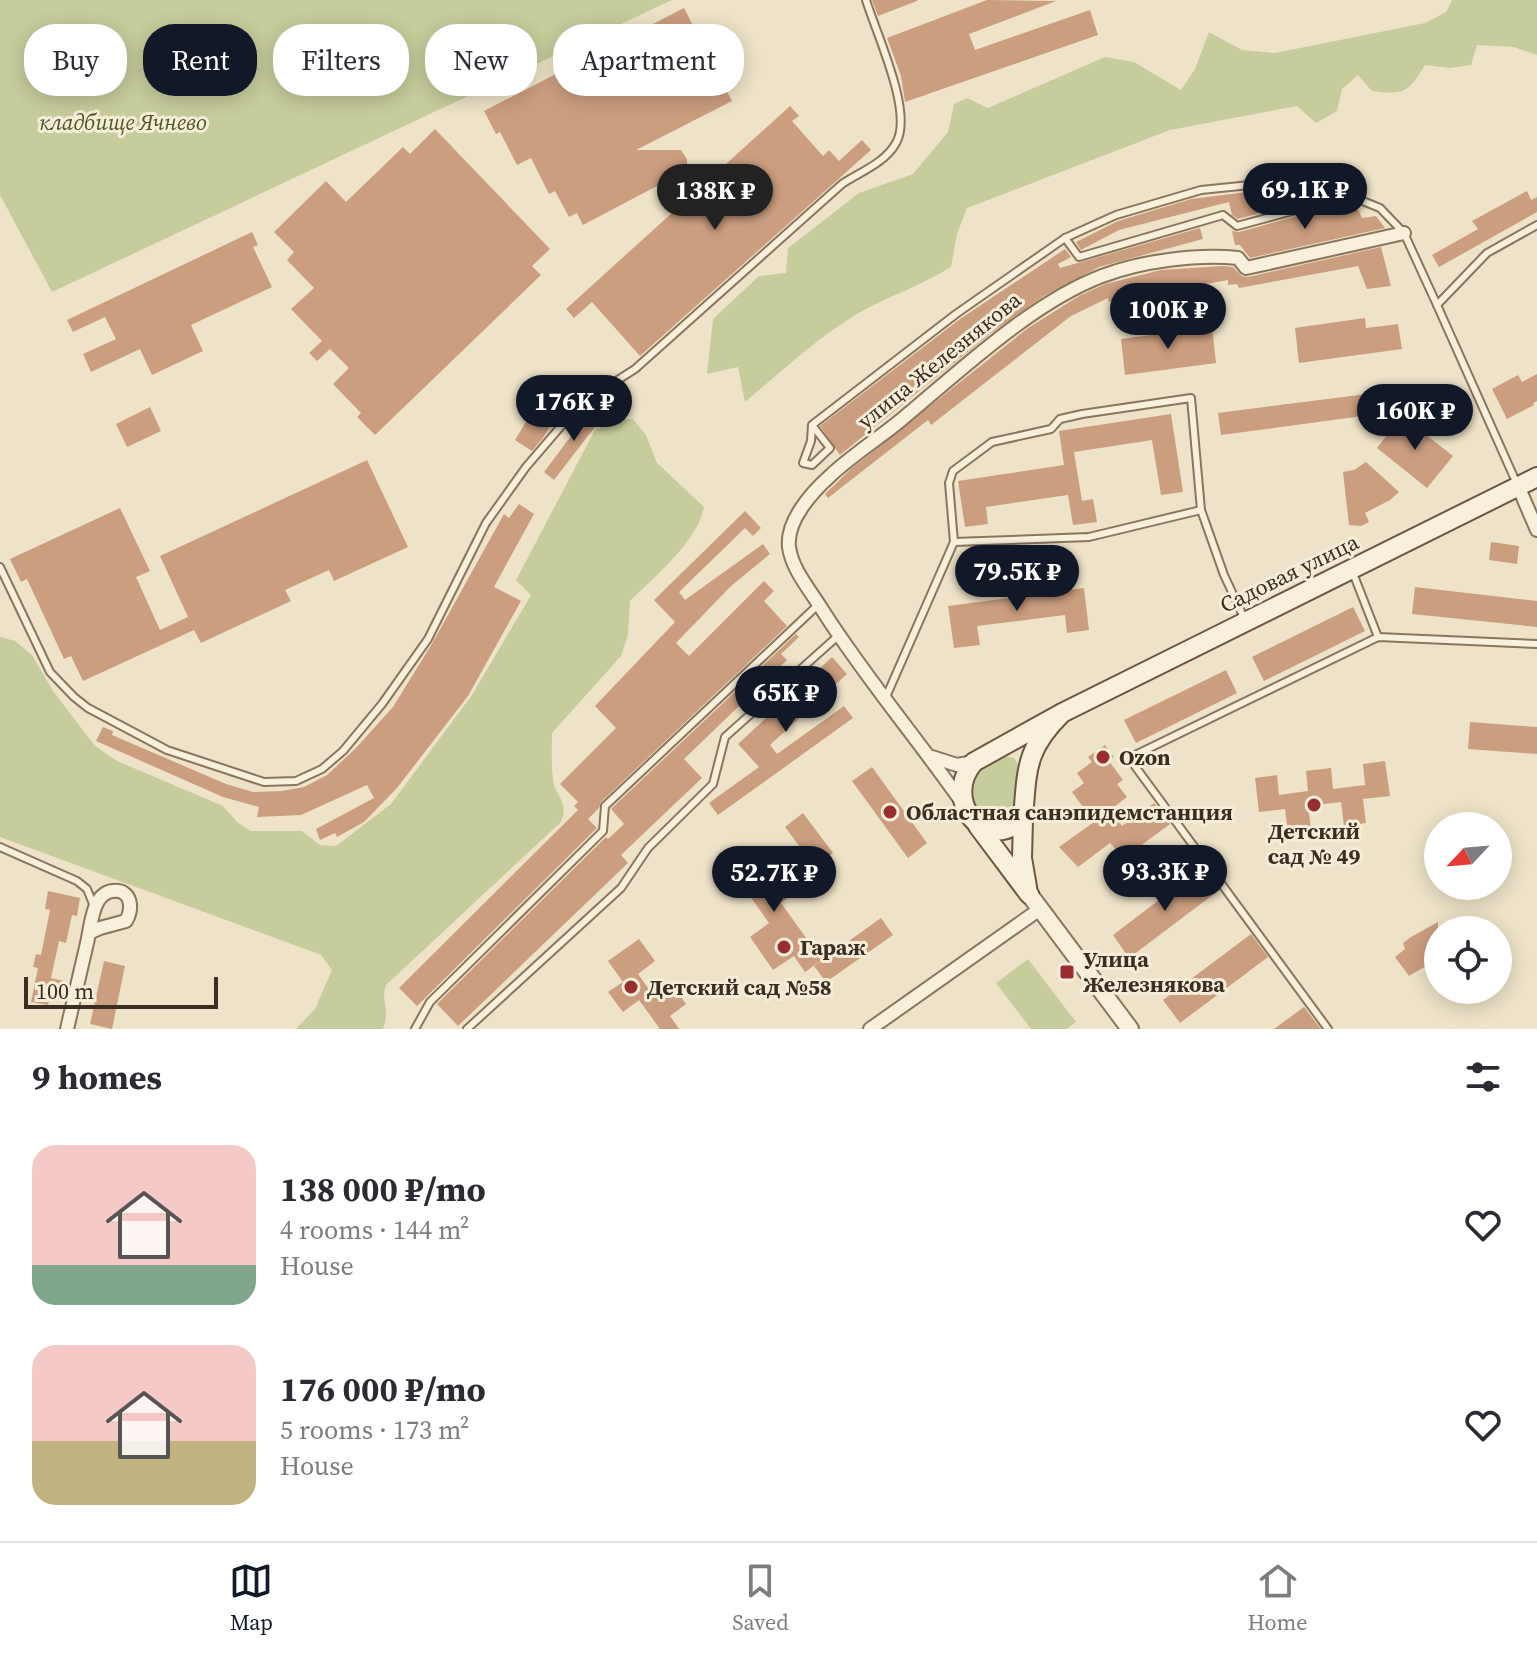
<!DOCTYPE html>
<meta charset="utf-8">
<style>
:root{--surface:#fff;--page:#f7f7f7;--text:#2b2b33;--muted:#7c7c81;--line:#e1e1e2;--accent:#111827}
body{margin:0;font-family:"Source Serif 4",serif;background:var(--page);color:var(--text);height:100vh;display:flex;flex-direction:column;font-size:30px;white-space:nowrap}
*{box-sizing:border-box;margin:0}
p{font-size:26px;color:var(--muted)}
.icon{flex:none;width:44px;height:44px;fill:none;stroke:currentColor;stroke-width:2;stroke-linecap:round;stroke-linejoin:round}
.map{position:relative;height:1029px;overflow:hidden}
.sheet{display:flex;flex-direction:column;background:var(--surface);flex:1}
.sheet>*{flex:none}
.guide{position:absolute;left:24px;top:24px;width:800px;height:72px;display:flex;gap:16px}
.needle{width:52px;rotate:244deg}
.tools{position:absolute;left:1424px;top:812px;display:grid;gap:16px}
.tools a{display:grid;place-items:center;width:88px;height:88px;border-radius:50%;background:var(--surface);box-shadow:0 4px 20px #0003;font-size:40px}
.scale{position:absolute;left:24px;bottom:20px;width:194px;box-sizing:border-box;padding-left:8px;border:4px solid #3b2d21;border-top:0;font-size:22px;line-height:28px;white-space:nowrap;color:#3b2d21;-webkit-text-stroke:6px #f5edd8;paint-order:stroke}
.price{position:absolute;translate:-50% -68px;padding:0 18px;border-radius:28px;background:var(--accent);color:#fff;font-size:26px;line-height:52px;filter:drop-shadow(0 2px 4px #0008)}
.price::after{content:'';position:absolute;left:50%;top:48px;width:24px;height:18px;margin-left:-12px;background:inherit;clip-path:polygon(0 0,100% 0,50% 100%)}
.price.current{background:#222;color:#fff}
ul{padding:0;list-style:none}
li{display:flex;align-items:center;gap:24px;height:200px;padding:0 32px}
li span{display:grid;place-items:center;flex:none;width:224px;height:160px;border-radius:24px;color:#555}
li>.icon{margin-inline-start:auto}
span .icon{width:96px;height:96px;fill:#fffc;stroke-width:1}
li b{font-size:34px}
h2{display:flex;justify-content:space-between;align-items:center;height:96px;padding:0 32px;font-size:34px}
.pill{padding:0 28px;border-radius:32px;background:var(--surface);box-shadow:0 4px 20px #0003;font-size:28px;line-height:72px}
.pill.current{background:var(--accent);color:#fff}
.tab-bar{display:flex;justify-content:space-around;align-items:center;height:112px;border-top:2px solid var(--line);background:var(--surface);font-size:22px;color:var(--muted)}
.tab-bar a{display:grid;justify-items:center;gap:4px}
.tab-bar .current{color:var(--accent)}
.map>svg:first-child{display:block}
</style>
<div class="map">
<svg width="1537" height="1029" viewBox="0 0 1537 1029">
<rect width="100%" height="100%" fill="#eee3c8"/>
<g fill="#c7cc9c">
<polygon points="0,0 672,0 52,292 0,195"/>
<path d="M1452,0H1537V55L1514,47L1477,45L1471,65L1450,68L1425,65C1408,93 1404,95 1372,91L1358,75L1342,89L1337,111L1316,123L1297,106L1170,130L967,208L957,234L951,267C921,286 888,296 857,314C817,338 781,372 745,402L738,367L707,374L713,319L759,276L786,273L788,248L859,193L913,174L948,132L954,104L967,98L988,108L1105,57L1134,62L1181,90L1195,69L1209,32L1242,50L1275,53L1425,23L1446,12Z"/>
<path d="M633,419L646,435L657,463L704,507C698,541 654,577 630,601L628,635L621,656L552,733C552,748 551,764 553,779C554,797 570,800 561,822L386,985C380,1001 391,1008 383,1029H296L315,1009L332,970L321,955L0,837V637L15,641L32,655L53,691L95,746L117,761L223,806L237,822L251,831H302L320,845L336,846L391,804L472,695L531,595L516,580L595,430L614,420Z"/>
<path d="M999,755L1014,758L1020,768L1016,816L1001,825C972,813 971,807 970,777L978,767Z"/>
<polygon points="1028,959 1076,1022 1067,1029 1031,1029 996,983"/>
</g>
<g fill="#cb9e7f">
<polygon points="872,0 917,0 917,1 878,16"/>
<polygon points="987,0 1056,1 969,34 975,50 1090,10 1098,35 905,102 901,76 887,38"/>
<polygon points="684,8 732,101 636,150 681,150 687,159 687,164 657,186 583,225 577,213 569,217 555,191 549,194 531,158 517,165 500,132 496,134 484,111"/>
<polygon points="790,106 799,116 792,121 823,156 829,150 839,161 862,140 871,150 640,356 592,302 574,318 566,309"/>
<polygon points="435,129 550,249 532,266 541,275 375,435 357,417 361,413 333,384 349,368 330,349 317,361 309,353 322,341 291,309 314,288 287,260 294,252 274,232 326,181 346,202 403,147 410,154"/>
<polygon points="1304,185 1309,200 1238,219 1232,215 1229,202 1119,230 1081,250 1076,242 1118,221 1191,199 1279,188 1280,192"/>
<polygon points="1527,191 1531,200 1537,197 1537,212 1439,267 1432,255 1478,229 1472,221"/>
<polygon points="1356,205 1362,218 1376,216 1385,228 1250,258 1240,245 1235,245 1232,231 1239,232 1312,212 1313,215"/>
<polygon points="1200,228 1203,239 1099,267 1044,296 991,333 840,455 820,426 960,319 1065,249 1071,257 1058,264 1060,268"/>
<polygon points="252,232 258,245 253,247 272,287 191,325 203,351 152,375 140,349 91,372 83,354 116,339 105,317 73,332 67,320"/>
<polygon points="1381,247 1391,286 1367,289 1358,266 1239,288 1237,284 1228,285 1228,280 1167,291 1165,285 1109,302 1108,298 1071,316 931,425 928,420 828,498 825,494 852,468 1028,328 1079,296 1105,284 1161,270 1223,266 1233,267 1242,276 1248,277"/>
<polygon points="1365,318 1366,328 1398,324 1402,349 1299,363 1295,328"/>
<polygon points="1212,327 1216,363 1125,375 1121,339"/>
<polygon points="1537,374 1537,401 1533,403 1534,405 1507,419 1492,389 1518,375 1522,382"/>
<polygon points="552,379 571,391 543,438 532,451 515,440"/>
<polygon points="1367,394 1370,415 1221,435 1218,413"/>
<polygon points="150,407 161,431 127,447 116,424"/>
<polygon points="593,407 604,415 554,480 544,472"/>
<polygon points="1171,414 1183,492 1161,495 1152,440 1074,452 1082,501 1093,499 1097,522 1073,525 1068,495 986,507 988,524 965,527 958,481 1064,465 1059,431"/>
<polygon points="1402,416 1453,456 1427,488 1377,448"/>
<polygon points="367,460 408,547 334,581 329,570 285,590 291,601 201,643 194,630 83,681 71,656 64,659 27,579 21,582 10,559 120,508 150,571 136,577 160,630 188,617 160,556"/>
<polygon points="1366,462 1399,492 1390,500 1365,513 1369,522 1361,526 1349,525 1343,472 1354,470"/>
<polygon points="519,504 534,514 494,587 521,601 468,696 397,788 364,822 337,837 335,833 320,840 316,829 374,798 367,785 301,815 257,817 259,807 223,797 96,741 103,727 113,731 112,735 226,784 253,792 282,791 304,787 327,775 355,749 393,707 433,642 504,514 509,518"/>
<polygon points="745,511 761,528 753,536 745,528 679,592 685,600 763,544 770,554 731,586 676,643 689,656 764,581 774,591 764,601 787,626 601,802 599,808 588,819 597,828 417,1006 399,988 578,810 574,806 578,802 560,784 616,728 595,706 675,622 654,600"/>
<polygon points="1491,542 1519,546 1517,564 1489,560"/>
<polygon points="1415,587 1537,601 1537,627 1412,614"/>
<polygon points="1084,588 1089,630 1067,633 1065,615 977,626 980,645 954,648 948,606"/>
<polygon points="1353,607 1365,631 1264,681 1252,657"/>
<polygon points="796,634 799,637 781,654 787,660 684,759 702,778 621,855 628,863 458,1026 437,1004 606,837 608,839 624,824 611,809"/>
<polygon points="832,657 847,674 770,745 777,754 844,706 853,718 718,815 709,803 759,767 738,744"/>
<polygon points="1226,670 1237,693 1136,743 1124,720"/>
<polygon points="1470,722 1537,727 1537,754 1468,749"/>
<polygon points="1105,745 1114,757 1109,761 1123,780 1117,784 1127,797 1110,810 1122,826 1154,803 1170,824 1124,858 1110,843 1078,867 1059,847 1094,822 1072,792 1084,783 1077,773 1092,762 1088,757"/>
<polygon points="1385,761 1390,796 1363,799 1366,823 1344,826 1341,802 1308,806 1311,829 1288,832 1285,809 1259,812 1255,778 1277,775 1279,795 1308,791 1306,771 1331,768 1333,789 1365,785 1363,764"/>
<polygon points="872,767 927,843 908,858 852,781"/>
<polygon points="803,813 833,853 815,867 785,827"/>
<polygon points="759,847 793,894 781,903 822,960 805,972 794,956 773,970 750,937 769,923 730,868"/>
<polygon points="1201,868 1218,891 1129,958 1113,935"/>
<polygon points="48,891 80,898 77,916 72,915 66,943 59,941 51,978 64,981 61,994 51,992 48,1005 31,1002 38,968 33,967 36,954 41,955 50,910 45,909"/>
<polygon points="881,918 893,935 826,982 814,966"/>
<polygon points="1438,922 1438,959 1409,976 1395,957 1405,949 1403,943 1411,937"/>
<polygon points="1251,934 1268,957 1180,1023 1163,1000"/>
<polygon points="639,939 655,961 638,974 653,995 670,982 686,1004 670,1016 679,1029 660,1029 639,1000 623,1012 608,992 623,982 608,961"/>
<polygon points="104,961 125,966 112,1029 90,1024"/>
<polygon points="1304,1007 1321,1029 1274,1029"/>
</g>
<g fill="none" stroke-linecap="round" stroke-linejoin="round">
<defs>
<g id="service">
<polyline points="1065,238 1079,257 1223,215 1237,226 1348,196"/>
<polyline points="812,425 811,441 803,463 812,465 830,448 812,425 956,314 1065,238 1116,215 1201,190 1308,179 1380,208 1404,233 1437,305"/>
<polyline points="1517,484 1437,305 1487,253 1537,225"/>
<polyline points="954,542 949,483 953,471 992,442 1051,429 1060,419 1082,414 1191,398 1201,510 1224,575 1245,620"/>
<path d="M0,567L50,672L74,697L88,708L167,750L264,782L296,781L322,769L343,751L382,704L428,639L486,523L526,467L580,404L635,369L842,184C860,172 885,163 896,143C914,113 876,33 866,0"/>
<polyline points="1353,573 1378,637"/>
<polyline points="886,697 954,542 1089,537 1201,510"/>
<polyline points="0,847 77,881 87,889 93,904"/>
<polyline points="415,1029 430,1002 603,831 605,806 819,604"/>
<polyline points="467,1029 621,888 648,848 713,784 725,737 839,635"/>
<polyline points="1328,1029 1129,758 1378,637 1537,644"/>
</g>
<g id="minor">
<polyline points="1518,486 1537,530"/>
<polyline points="932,757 957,765 974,762"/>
<path d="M961,801C916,737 865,677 823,611C811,591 792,570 789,547C786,521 812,492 830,476C851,456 878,439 901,420C959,372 1031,303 1102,276C1142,261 1196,254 1238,258L1246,268L1404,233"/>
<path d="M67,1029C74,1000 80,972 87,943C90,930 91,913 98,901C101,896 107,891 113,891C132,889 133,909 126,921L100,928L89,933"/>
<polyline points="870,1029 1040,909"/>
</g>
<polyline id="tertiary" points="1029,894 1130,1029"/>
<g id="secondary">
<path d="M1062,713C1025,749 1027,770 1023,819C984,855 941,799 974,762L1062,713L1537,477"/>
<polyline points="1023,819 1022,858 1027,887"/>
<polyline points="978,826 1029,894"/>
</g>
</defs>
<use href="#service" stroke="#8a755d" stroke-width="10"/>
<use href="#minor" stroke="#8a755d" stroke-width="16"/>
<use href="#tertiary" stroke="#8a755d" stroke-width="20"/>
<use href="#secondary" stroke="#6c5640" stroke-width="22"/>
<use href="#service" stroke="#f9f0dc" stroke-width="6"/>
<use href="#minor" stroke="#f9f0dc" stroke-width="12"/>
<use href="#tertiary" stroke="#f9f0dc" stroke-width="16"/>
<use href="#secondary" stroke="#f9f0dc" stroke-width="18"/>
</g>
<g fill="#982e30" stroke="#f5edd8" stroke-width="3">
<circle cx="1103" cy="757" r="8"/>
<circle cx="1314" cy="805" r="8"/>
<circle cx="890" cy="812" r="8"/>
<circle cx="784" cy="947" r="8"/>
<rect x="1059" y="964" width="16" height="16" rx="4"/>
<circle cx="631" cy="987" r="8"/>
</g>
<g text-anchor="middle" stroke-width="6" stroke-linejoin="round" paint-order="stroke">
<g font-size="22" font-style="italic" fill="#4b5728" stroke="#f5edd8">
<text x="123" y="130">кладбище Ячнево</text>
</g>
<g font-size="22" fill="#3b2d21" stroke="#f5edd8">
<text transform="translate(939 360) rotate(-39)" y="8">улица Железнякова</text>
<text transform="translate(1289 573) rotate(-26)" y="8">Садовая улица</text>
</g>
<g font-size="22" font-weight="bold" fill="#3b2d21" stroke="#f5edd8" text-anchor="start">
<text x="1119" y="765">Ozon</text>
<text x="906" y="820">Областная санэпидемстанция</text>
<text x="1314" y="839" text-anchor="middle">Детский<tspan x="1314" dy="25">сад № 49</tspan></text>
<text x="800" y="955">Гараж</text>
<text x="1083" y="967">Улица<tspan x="1083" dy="25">Железнякова</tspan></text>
<text x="647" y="995">Детский сад №58</text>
</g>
</g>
</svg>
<div class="tools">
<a><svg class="needle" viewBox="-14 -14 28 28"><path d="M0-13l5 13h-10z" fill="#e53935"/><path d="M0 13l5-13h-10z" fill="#7c7c81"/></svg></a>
<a><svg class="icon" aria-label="locate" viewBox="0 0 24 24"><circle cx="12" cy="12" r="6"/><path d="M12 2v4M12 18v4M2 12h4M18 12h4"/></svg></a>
</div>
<div class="scale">100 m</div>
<b class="price" style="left:1305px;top:231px">69.1K ₽</b>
<b class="price current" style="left:715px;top:232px">138K ₽</b>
<b class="price" style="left:1168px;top:351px">100K ₽</b>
<b class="price" style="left:574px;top:443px">176K ₽</b>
<b class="price" style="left:1415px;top:452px">160K ₽</b>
<b class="price" style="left:1017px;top:613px">79.5K ₽</b>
<b class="price" style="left:786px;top:734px">65K ₽</b>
<b class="price" style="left:1165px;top:913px">93.3K ₽</b>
<b class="price" style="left:774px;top:914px">52.7K ₽</b>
<div class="guide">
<a class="pill">Buy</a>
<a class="pill current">Rent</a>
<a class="pill">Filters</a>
<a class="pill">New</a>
<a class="pill">Apartment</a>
</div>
</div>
<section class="sheet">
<h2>9 homes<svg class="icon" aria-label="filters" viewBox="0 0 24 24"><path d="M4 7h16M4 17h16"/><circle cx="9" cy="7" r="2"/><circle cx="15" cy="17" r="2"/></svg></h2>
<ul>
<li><span style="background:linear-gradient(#f6c9c9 75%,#7fa58c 0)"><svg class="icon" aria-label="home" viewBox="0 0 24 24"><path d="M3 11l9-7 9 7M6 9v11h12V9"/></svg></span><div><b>138 000 ₽/mo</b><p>4 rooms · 144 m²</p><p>House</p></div><svg class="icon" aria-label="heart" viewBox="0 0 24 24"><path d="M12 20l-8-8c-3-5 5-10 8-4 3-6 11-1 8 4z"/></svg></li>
<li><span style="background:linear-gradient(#f6c9c9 60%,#c2b280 0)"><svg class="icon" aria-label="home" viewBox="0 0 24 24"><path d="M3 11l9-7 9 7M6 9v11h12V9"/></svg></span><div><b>176 000 ₽/mo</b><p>5 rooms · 173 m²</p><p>House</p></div><svg class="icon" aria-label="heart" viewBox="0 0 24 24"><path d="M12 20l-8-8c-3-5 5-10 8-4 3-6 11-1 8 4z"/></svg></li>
</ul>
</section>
<nav class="tab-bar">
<a class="current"><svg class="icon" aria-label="map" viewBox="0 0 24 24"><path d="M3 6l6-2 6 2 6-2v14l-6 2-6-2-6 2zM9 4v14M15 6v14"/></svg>Map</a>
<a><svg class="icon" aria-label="saved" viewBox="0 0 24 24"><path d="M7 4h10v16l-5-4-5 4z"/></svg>Saved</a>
<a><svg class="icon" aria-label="home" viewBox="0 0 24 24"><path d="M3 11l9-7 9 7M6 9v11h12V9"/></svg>Home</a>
</nav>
